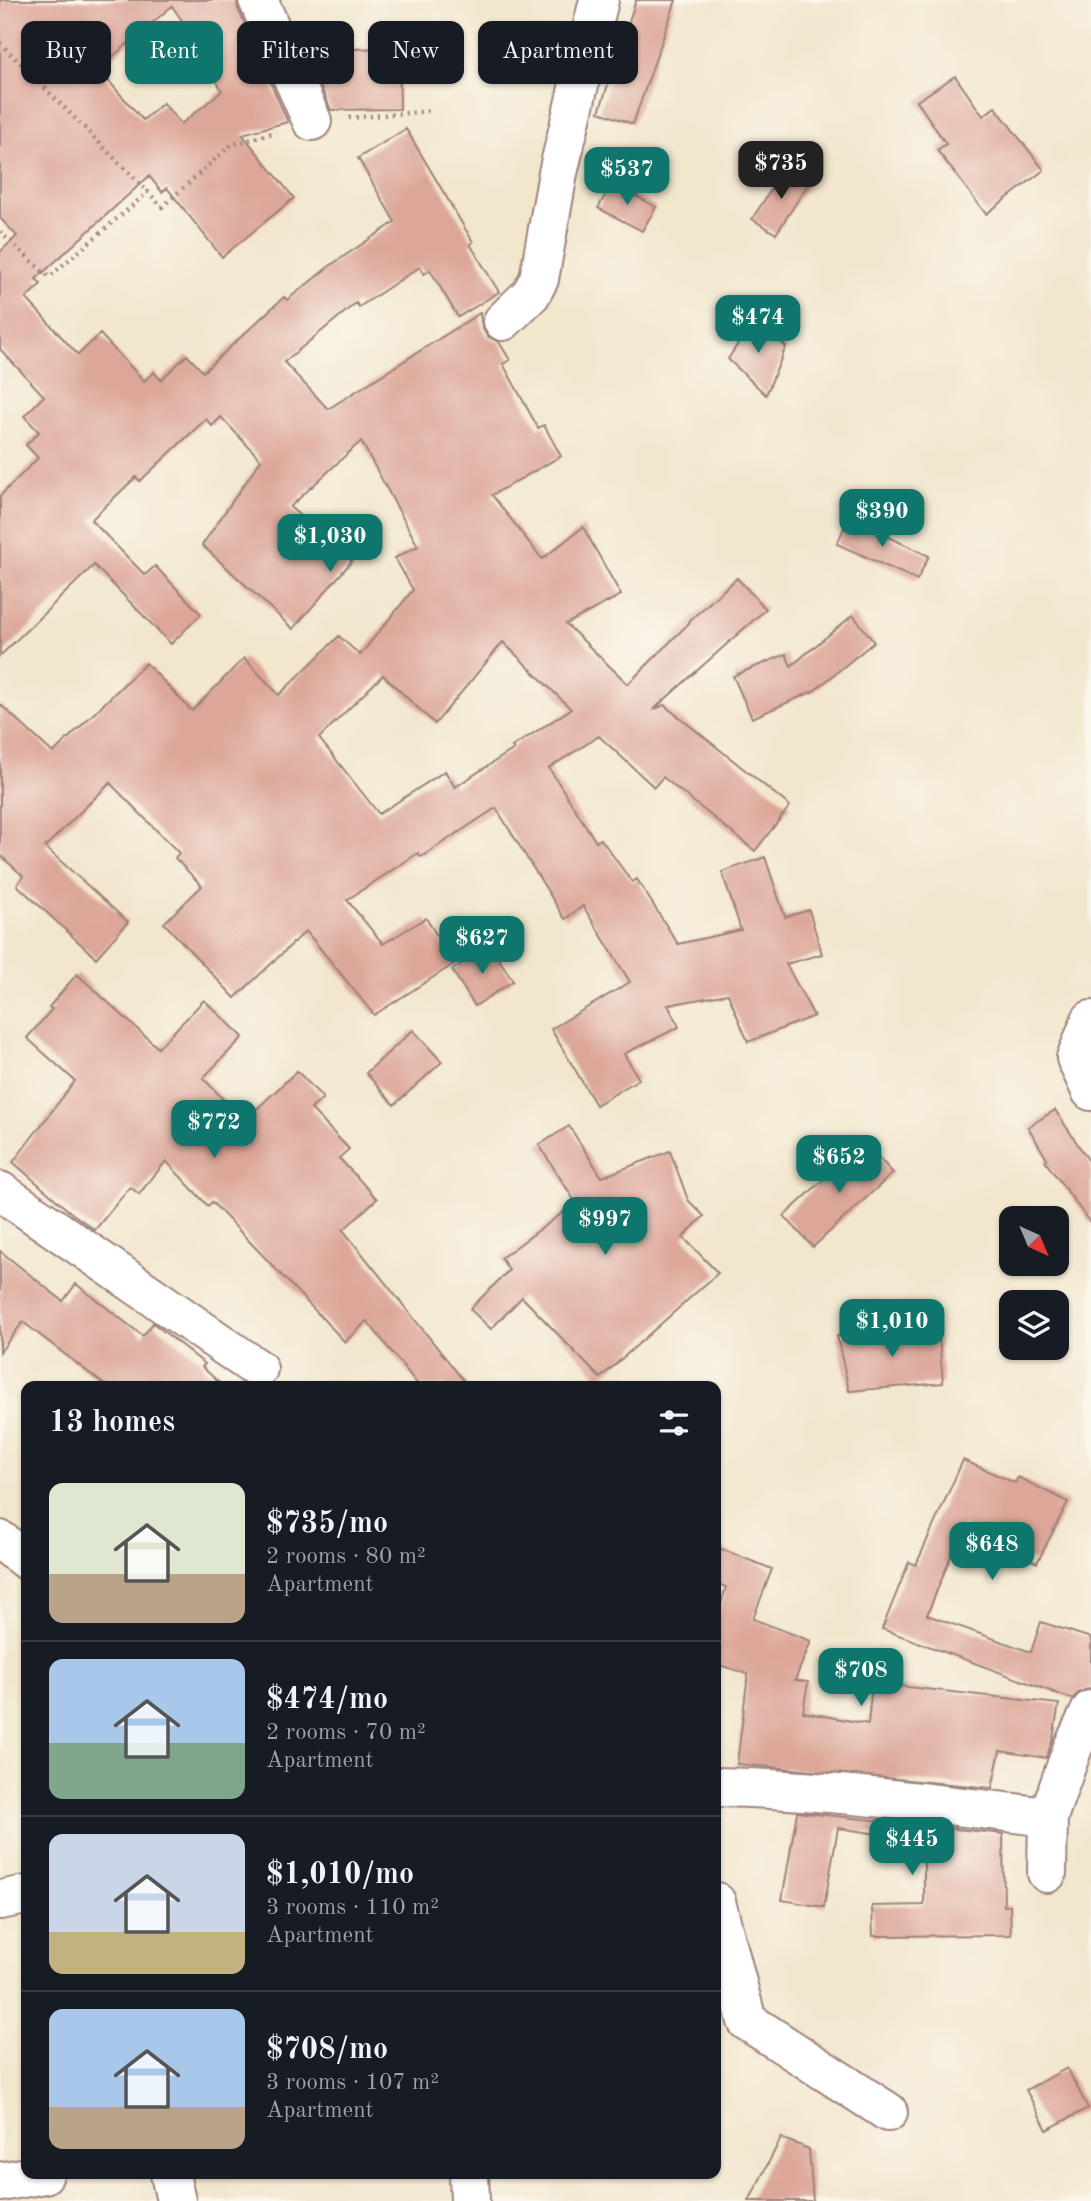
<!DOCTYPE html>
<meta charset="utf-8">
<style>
:root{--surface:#171b24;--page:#242831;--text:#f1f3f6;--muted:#9ea1a6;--line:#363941;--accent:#0f766e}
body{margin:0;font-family:"Old Standard TT",serif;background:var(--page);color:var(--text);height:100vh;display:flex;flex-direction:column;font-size:26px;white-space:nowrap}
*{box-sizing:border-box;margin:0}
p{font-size:23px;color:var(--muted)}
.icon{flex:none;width:38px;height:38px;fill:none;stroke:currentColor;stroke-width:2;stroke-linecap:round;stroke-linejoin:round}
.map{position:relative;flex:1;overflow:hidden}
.panel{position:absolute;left:21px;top:1381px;width:700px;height:798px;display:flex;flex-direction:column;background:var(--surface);border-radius:14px;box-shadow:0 2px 5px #0004}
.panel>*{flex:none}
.hud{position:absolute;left:21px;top:21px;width:700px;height:63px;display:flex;gap:14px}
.needle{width:46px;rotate:136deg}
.tools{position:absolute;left:999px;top:1206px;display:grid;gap:14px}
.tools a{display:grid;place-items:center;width:70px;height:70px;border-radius:14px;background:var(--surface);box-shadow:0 2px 5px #0004;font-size:35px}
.price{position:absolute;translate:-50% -60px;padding:0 16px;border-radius:14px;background:var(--accent);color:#fff;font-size:23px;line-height:46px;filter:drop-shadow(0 2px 4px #0008)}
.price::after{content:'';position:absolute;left:50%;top:42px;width:21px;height:16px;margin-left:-10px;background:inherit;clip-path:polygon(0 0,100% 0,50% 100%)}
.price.active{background:#222;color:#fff}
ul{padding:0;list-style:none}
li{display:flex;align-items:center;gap:21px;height:175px;padding:0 28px}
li+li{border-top:2px solid var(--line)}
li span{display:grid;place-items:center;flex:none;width:196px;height:140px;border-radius:14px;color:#555}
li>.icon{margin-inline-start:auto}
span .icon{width:84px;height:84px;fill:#fffc;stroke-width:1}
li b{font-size:30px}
h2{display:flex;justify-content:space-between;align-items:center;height:84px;padding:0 28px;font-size:30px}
.tag{padding:0 24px;border-radius:14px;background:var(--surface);box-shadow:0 2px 5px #0004;font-size:24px;line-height:63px}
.tag.active{background:var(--accent);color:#fff}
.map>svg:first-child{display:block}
</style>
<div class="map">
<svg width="1091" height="2201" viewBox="0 0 1091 2201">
<rect width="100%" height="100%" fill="#fbf7ec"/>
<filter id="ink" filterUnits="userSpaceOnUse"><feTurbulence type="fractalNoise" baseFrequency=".0143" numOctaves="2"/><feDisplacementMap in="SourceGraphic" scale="14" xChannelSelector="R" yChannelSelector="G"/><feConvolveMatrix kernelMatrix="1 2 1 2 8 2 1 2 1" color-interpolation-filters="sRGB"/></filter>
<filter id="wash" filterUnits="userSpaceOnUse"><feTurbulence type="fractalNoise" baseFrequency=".00686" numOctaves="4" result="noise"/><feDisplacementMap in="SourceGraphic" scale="28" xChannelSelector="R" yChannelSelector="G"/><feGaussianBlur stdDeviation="1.57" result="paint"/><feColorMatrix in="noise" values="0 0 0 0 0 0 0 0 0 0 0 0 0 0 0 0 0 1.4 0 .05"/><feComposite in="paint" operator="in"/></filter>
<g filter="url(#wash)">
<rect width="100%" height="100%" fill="#f2e6cd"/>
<g id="blocks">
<g fill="#dca698" fill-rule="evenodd">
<path d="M0,0H237L238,9L288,122L242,134L294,198L222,257L167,188L162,192L149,176L36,279L41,284L26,298L78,355L100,334L144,381L154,372L161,380L187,355L203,372L284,297L287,300L331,265L395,222L358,158L406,129L473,242L470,244L499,292L458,317L430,270L424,274L420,267L359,307L356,303L284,362L328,409L480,313L482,327L487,336L499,342L510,360L503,364L538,428L544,425L561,456L492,495L542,559L583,527L621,595L566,624L628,684L690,622L689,621L737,578L766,609L653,710L664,705L790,806L755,851L663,777L654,787L599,736L549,768L596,842L601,839L632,882L637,879L678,944L741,930L722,872L765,857L785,917L809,910L822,954L786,964L814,1016L748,1042L728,994L668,1005L679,1027L624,1054L639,1079L596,1105L551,1029L630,982L583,906L565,919L496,808L421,857L418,853L347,900L383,944L426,918L454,964L374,1015L306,931L235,998L164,923L202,886L175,858L179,853L110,783L45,847L128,922L96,958L17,885L23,876L0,855V704L53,753L146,663L192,711L244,658L279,695L339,636L360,655L413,590L395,558L418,546L361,441L290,507L352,561L293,629L202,545L261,460L221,417L212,426L206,419L140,481L136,477L91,520L145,575L155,566L201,614L171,644L94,565L0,656V496L38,458L26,445L39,432L24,416L44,396L0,349V252L17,236L0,218ZM172,6L210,61L207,63L222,91L181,124L163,103L143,120L98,69ZM503,642L571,709L512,747L514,749L455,787L445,771L379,814L319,738L383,675L435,724Z"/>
<polygon points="636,0 676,0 633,124 599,112"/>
<polygon points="399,48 400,109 331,110 304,50"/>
<polygon points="955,76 983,116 995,107 1044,170 986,214 937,150 946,144 917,101"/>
<polygon points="786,167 809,183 776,234 752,219"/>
<polygon points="612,183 656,207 642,231 598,208"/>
<polygon points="756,316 786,347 766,395 728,359"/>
<polygon points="848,518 929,556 917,580 837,544"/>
<polygon points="853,615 874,642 814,691 752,718 733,676 786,654 791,666"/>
<polygon points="490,945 513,981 475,1006 452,970"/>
<polygon points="77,974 158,1048 204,1000 243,1037 203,1078 244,1121 297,1071 323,1098 311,1109 349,1149 339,1158 377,1199 343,1230 468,1386 419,1386 367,1321 345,1342 212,1202 208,1206 166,1161 139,1194 130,1187 95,1230 70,1212 13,1162 75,1081 27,1038 52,1009 49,1007"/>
<polygon points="413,1030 442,1062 394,1105 366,1073"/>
<polygon points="1055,1110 1091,1164 1091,1224 1045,1161 1047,1159 1028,1127"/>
<polygon points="569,1126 602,1177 670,1151 688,1200 704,1216 683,1237 718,1273 600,1378 522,1297 491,1329 470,1309 509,1270 501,1258 576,1203 539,1145"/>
<polygon points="864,1142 893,1173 813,1247 784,1216"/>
<polygon points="0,1251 63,1301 76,1284 143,1336 153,1323 205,1364 202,1367 223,1386 106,1386 23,1322 0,1352"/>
<polygon points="938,1328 943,1383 849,1391 837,1336"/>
<polygon points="963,1460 1015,1483 1018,1477 1068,1502 1037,1563 963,1526 927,1615 1031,1652 1041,1622 1091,1638 1091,1688 1079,1692 1072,1699 882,1629 909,1562 916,1565"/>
<polygon points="716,1547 772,1569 753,1619 811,1641 795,1680 808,1682 803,1712 868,1724 872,1683 1059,1704 1053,1738 1046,1758 1000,1751 992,1788 737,1764 748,1674 716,1664 716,1621 726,1587 716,1583"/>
<polygon points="797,1812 1003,1834 1004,1906 1010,1905 1011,1935 873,1936 872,1906 924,1905 924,1841 838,1828 824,1907 782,1900"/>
<polygon points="1067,2068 1088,2108 1047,2130 1026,2090"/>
<polygon points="781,2138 809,2149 813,2201 749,2201"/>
</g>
</g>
</g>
<g filter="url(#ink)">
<use href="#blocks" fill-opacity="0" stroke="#9e827c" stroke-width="2"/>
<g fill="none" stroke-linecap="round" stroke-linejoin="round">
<defs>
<g id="minor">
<polyline points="258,0 312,121"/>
<polyline points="503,321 531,294 539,279 558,173 599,0"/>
<polyline points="1091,1020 1076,1058 1091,1091"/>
<polyline points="0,1191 258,1369"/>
<polyline points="0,1540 26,1560"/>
<path d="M716,1787C827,1789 938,1804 1048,1817"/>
<polyline points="1047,1873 1048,1817 1073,1747 1091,1710"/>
<polyline points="0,1900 26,1895"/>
<polyline points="716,1902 747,2021 888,2112"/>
<polyline points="170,2174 176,2201"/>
<polyline points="469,2174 470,2201"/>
<polyline points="0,2182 44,2174"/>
</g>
</defs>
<use href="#minor" stroke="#9e827c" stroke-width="42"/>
<g stroke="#9e827c" stroke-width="4.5" stroke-dasharray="2 5" stroke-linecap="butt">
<polyline points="0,43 148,192"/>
<polyline points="349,118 430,111"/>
<polyline points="0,232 49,277 148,192 162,207 231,145 276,132"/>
</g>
<use href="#minor" stroke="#fff" stroke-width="38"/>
</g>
</g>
</svg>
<div class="tools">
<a><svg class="needle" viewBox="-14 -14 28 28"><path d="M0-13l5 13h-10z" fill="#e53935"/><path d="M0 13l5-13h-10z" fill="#9ea1a6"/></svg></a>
<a><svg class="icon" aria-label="layers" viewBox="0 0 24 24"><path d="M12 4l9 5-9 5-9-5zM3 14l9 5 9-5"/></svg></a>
</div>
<b class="price active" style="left:781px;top:201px">$735</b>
<b class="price" style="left:627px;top:207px">$537</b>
<b class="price" style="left:758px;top:355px">$474</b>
<b class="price" style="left:882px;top:549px">$390</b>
<b class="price" style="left:330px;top:574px">$1,030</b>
<b class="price" style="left:482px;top:976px">$627</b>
<b class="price" style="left:214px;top:1160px">$772</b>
<b class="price" style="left:839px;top:1195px">$652</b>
<b class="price" style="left:605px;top:1257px">$997</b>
<b class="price" style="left:892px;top:1359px">$1,010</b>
<b class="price" style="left:992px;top:1582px">$648</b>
<b class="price" style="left:861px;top:1708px">$708</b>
<b class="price" style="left:912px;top:1877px">$445</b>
<div class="hud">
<a class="tag">Buy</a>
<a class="tag active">Rent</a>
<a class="tag">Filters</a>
<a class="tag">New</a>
<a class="tag">Apartment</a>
</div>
<section class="panel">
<h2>13 homes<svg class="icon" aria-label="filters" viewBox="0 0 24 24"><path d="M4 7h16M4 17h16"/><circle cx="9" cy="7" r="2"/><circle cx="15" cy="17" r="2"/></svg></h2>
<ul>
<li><span style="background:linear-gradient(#dfe7d0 65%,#b9a48a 0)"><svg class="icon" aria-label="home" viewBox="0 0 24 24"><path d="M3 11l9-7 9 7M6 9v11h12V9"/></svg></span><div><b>$735/mo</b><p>2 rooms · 80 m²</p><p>Apartment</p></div></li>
<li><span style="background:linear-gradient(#a9c7e8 60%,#7fa58c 0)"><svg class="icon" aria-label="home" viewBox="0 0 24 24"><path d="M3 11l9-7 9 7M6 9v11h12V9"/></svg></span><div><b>$474/mo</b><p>2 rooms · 70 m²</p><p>Apartment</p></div></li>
<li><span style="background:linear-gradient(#c9d6e8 70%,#c2b280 0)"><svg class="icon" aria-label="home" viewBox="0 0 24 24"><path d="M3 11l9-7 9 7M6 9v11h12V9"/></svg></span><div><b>$1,010/mo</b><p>3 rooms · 110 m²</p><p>Apartment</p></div></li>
<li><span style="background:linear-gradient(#a9c7e8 70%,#b9a48a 0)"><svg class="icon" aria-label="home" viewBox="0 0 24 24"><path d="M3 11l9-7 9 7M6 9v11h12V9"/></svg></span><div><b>$708/mo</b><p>3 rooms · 107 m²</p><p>Apartment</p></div></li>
</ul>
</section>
</div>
